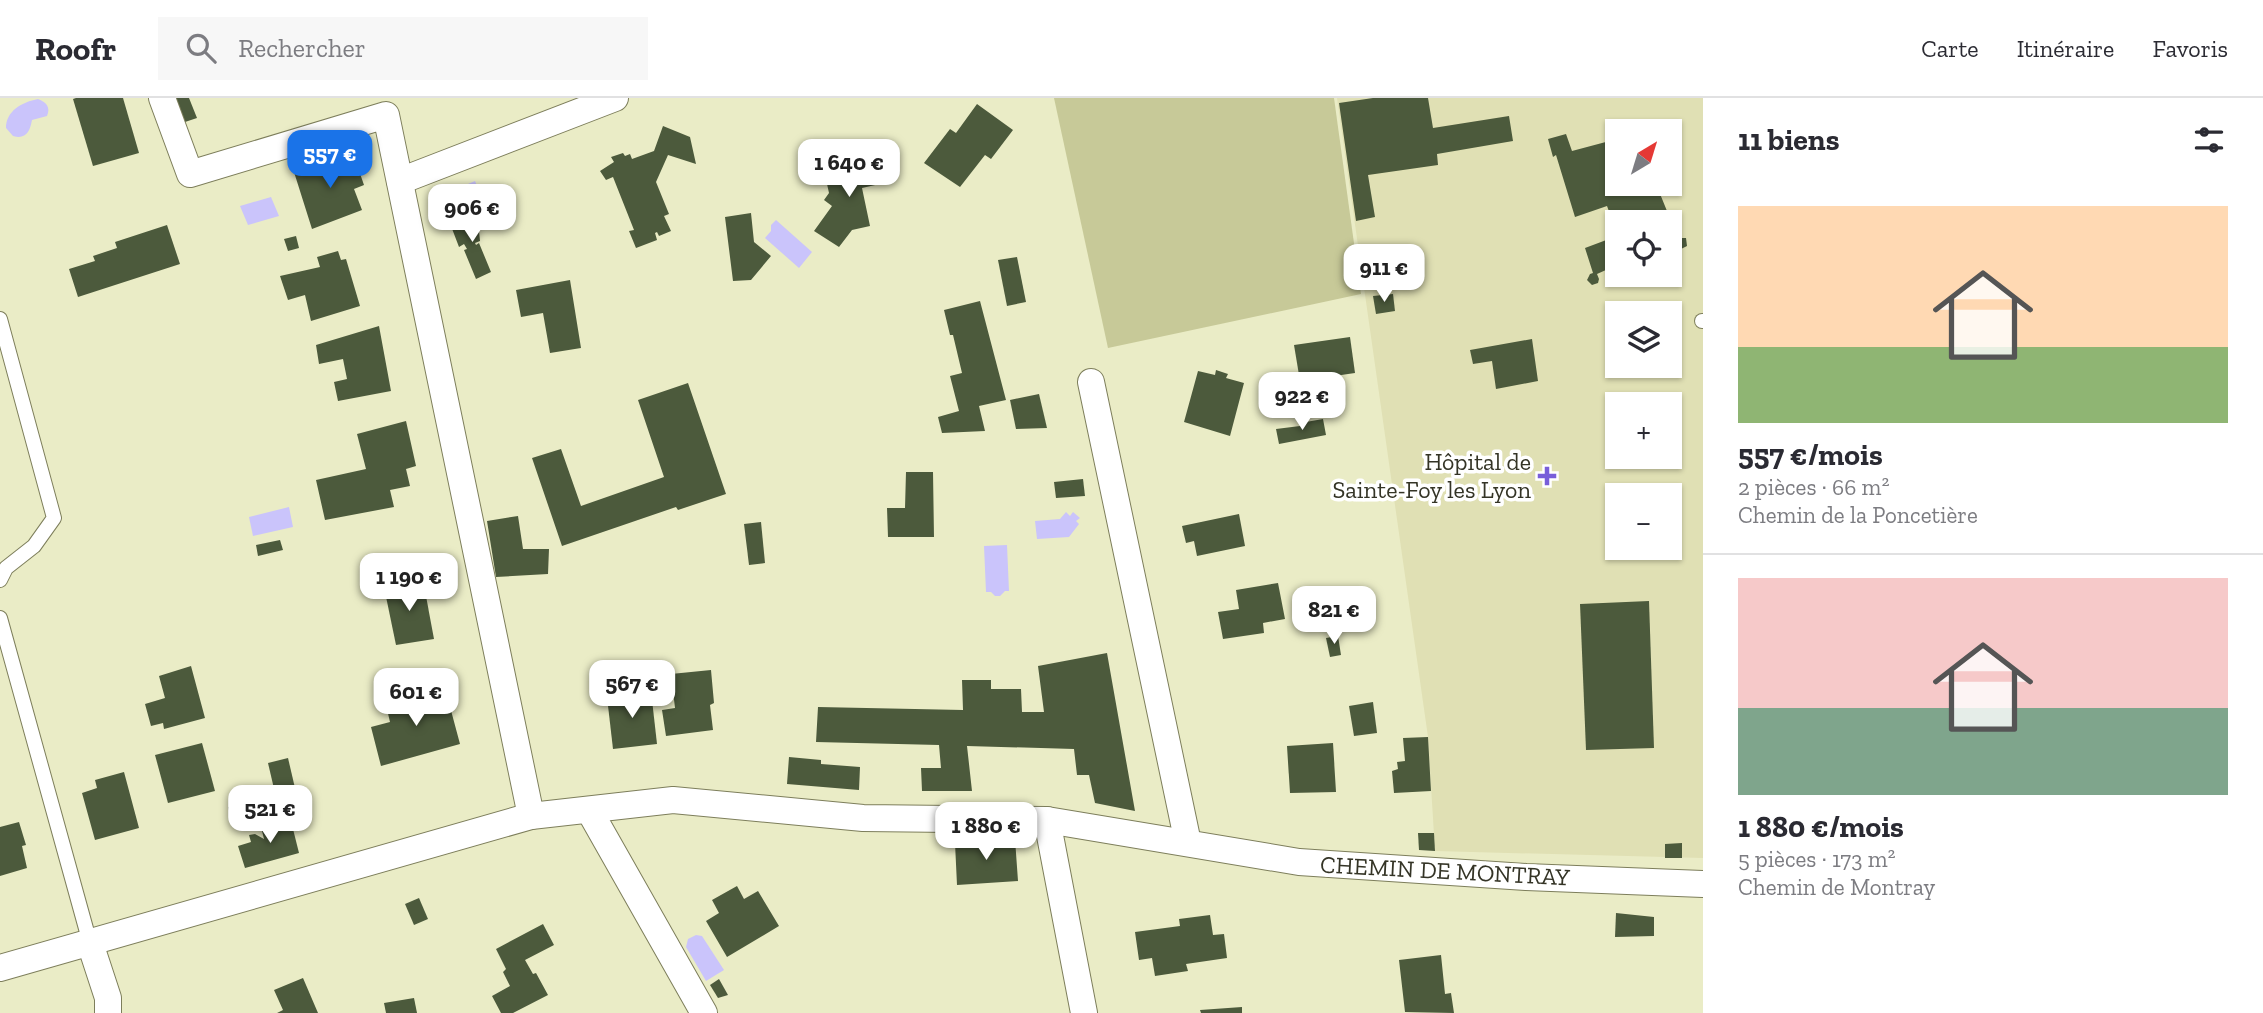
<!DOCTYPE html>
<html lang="fr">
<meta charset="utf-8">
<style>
:root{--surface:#fff;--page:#f7f7f7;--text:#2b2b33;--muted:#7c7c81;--line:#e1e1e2;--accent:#1a73e8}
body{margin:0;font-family:"Zilla Slab",serif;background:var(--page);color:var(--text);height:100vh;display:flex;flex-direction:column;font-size:26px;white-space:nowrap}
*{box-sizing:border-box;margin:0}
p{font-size:23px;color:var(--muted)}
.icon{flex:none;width:38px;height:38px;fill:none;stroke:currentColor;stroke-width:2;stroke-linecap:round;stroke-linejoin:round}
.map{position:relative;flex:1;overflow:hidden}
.details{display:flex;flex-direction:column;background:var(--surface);width:560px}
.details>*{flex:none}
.needle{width:46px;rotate:38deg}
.controls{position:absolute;left:1605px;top:21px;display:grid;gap:14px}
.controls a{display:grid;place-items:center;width:77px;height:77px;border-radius:0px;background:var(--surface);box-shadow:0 2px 5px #0004;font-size:35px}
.price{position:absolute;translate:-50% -60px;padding:0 16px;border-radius:14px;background:#fff;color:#222;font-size:23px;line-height:46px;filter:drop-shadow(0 2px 4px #0008)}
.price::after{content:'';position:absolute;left:50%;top:42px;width:21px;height:16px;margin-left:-10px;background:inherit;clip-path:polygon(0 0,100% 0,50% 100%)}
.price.on{background:var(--accent);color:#fff}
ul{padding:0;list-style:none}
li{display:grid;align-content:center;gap:14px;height:371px;padding:0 35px}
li+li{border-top:2px solid var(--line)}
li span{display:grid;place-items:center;height:217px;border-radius:0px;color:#555}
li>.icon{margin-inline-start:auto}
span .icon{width:126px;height:126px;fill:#fffc;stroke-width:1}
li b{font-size:30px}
h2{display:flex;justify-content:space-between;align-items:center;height:84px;padding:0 35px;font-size:30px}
header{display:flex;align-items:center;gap:42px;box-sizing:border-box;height:98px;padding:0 35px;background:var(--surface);border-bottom:2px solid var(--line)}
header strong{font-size:33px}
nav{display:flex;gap:38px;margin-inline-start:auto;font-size:24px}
.search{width:490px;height:63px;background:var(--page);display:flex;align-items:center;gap:18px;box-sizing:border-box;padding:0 24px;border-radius:0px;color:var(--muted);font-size:26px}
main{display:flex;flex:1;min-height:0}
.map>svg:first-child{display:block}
</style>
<header>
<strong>Roofr</strong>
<div class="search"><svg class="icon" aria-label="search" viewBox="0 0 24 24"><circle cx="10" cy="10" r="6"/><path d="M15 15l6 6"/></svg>Rechercher</div>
<nav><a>Carte</a><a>Itinéraire</a><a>Favoris</a></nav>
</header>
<main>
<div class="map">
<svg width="1703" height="915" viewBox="0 0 1703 915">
<rect width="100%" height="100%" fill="#eaecc6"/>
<path fill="#e0e0b4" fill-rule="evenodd" d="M1337,0H1703V760L1435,753L1428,639ZM1617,33H1670V86H1617ZM1617,124H1670V177H1617ZM1617,215H1670V268H1617ZM1617,306H1670V359H1617ZM1617,397H1670V450H1617Z"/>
<polygon fill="#c7c998" points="1054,0 1334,0 1361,196 1108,250"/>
<g fill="#cac4fb">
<path d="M38,1C46,4 51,9 47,18L32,22C30,33 26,42 13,38L6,30C6,13 22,4 38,1Z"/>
<polygon points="475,83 483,102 441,120 433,101"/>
<polygon points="271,99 279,118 248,127 240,108"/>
<polygon points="776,122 812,154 799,170 765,140 771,133 771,127"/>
<polygon points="289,409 293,429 253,438 249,419"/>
<polygon points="1066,414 1070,418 1073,414 1080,420 1076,423 1079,426 1069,439 1037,441 1035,423 1060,421"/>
<polygon points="1007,447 1009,493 1005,493 1000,498 995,498 991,494 986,494 984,448"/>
<polygon points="696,837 702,838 724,872 706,883 686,849 688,841"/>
</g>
<g fill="#4c5a3c">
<polygon points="76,0 123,0 139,55 93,68 73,1"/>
<polygon points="175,0 189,0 197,20 182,25"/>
<polygon points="1373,0 1428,0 1433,30 1509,18 1513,43 1437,56 1438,67 1368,77 1375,119 1356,123 1339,5"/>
<polygon points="977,6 1013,32 991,61 985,57 960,89 924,65 950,31 956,35"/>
<polygon points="663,28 690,39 696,66 668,57 656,84 669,116 664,118 671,133 659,138 657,134 655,135 657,142 636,150 629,133 634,132 613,79 606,82 600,73 614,64 611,59 623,55 625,58 630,56 632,61 654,53"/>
<polygon points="1566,36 1572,53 1617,41 1617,86 1656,86 1678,140 1686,140 1687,148 1681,151 1676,147 1676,143 1670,145 1670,124 1617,124 1617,135 1607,108 1575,119 1556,57 1553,59 1548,41"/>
<polygon points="343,57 347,68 356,64 364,87 354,91 362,112 312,131 294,74"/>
<polygon points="878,58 884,85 862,90 870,128 852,132 839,149 814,133 832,108 824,102 829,95 825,77 848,72 847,65"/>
<polygon points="477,113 480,143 475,145 476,147 479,145 491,174 476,181 464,152 467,151 464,146 459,149 451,128 460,124 459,121"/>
<polygon points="751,115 754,144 771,158 751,182 733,183 725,119"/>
<polygon points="167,127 180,166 78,199 69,171 95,163 93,158 117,150 115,144"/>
<polygon points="296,138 299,150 288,153 284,141"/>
<polygon points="1617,138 1617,167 1597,176 1599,181 1598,185 1592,187 1587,182 1590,176 1593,175 1585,150"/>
<polygon points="338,153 341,162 346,161 360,208 311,223 305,197 288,202 280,178 320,169 317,159"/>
<polygon points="1017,159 1026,204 1007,208 998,162"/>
<polygon points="570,182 581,250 550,255 543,215 521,219 516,192"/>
<polygon points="1393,196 1395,213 1376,216 1373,198"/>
<polygon points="980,203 1006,302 979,308 985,333 942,335 938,319 959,313 950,278 962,275 953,237 950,237 944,212"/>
<polygon points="379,228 391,293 338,303 334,284 347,281 343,261 319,266 316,247"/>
<polygon points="1350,239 1355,275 1300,283 1294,247"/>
<polygon points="1532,241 1538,283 1496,291 1492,263 1473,266 1470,252"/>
<polygon points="1216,272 1228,276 1226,280 1244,285 1230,338 1184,324 1198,273 1215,277"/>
<polygon points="688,285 726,396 678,412 676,409 562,448 532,360 561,351 581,408 664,379 638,302"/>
<polygon points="1039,296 1047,330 1016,331 1010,302"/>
<polygon points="1323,321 1326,337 1279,346 1276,331 1300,328 1300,325"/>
<polygon points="406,323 416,368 406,371 410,388 390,392 394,409 325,422 316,382 366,371 357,336"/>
<polygon points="906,374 933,374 934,439 888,439 887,410 905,410"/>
<polygon points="1083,381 1085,398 1056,400 1054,384"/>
<polygon points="1239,416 1245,448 1197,458 1194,443 1186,445 1182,428"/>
<polygon points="518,418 523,451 549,451 548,476 496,479 487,423"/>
<polygon points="761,424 765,465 749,467 744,426"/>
<polygon points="280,442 283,452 258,458 256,447"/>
<polygon points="423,482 434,541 396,547 384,489"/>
<polygon points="1278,485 1285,521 1263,525 1264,535 1223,541 1218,514 1239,511 1236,492"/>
<polygon points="1649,503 1654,650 1586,652 1580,506"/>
<polygon points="1338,538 1341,557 1330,559 1326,540"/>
<polygon points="1107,555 1135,713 1095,705 1089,677 1077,677 1074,651 967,648 972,693 922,693 921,670 941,670 939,647 816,644 818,609 963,612 962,582 991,582 991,591 1021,591 1022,614 1044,614 1038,568"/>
<polygon points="191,568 205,620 164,631 163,625 151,628 145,606 165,600 159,578"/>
<polygon points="711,572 714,605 710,607 713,632 666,638 662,612 675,610 671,576"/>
<polygon points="445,590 460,646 381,668 371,629 390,624 386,607"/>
<polygon points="651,593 657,646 613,651 607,599"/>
<polygon points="1373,604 1377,635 1354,638 1349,608"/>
<polygon points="1428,639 1431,693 1394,695 1392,673 1398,671 1397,664 1405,663 1403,640"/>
<polygon points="202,645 215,693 168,705 155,657"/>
<polygon points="1333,645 1336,694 1290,695 1287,648"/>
<polygon points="789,659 821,662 821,666 860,669 859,692 787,686"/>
<polygon points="288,660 295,690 275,695 268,665"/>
<polygon points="124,674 139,730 95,742 82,695 97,690 95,682"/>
<polygon points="237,707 241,724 233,727 228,709"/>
<polygon points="290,719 299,755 245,770 238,748 251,744 249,737 255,736 264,741 262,733 278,729 277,722"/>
<polygon points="19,724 26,747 22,748 27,770 0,778 0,729"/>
<polygon points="1418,735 1434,735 1435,753 1419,752"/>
<polygon points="1015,741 1018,783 957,787 955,745 967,747 968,744"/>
<polygon points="1682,745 1682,760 1665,760 1665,746"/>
<polygon points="737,788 744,801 758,793 779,828 727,859 706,823 719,815 712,802"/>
<polygon points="419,800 428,821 414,827 405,806"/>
<polygon points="1616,815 1654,819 1654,838 1615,839"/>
<polygon points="1210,817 1213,837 1224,836 1227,860 1186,866 1188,873 1155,878 1152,860 1139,862 1135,834 1180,828 1179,821"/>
<polygon points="543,826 554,847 525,862 533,876 536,875 548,897 513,915 501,915 492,898 510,888 503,874 506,871 496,851"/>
<polygon points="1441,857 1445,896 1451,895 1454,915 1405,914 1399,862"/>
<polygon points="303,880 318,915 277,915 283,912 274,892"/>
<polygon points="719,881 728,897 718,900 710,887"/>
<polygon points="414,900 417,915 386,915 384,905"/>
<polygon points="1242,909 1242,915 1201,915 1200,912"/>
</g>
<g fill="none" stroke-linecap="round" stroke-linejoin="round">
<defs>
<g id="lane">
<polyline points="0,221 54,420 34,448 6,470 0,482"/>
<polyline points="1702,223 1703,223"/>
<polyline points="0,520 90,845"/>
</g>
<g id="street">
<polyline points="162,0 190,76 386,17 531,718"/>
<polyline points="400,83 615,0"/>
<polyline points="1091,284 1188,745"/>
<polyline points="589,712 704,915"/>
<polyline points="1047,722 1084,915"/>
<polyline points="90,845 108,900 108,915"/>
<polyline points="0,870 531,718 673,702 863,720 1047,722 1299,764 1526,779 1703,786"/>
</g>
</defs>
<use href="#lane" stroke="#7d7e5b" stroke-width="16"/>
<use href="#street" stroke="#7d7e5b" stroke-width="28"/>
<use href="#lane" stroke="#fff" stroke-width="14"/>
<use href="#street" stroke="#fff" stroke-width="26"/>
</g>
<path fill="#785ed9" stroke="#fff" stroke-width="2.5" d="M1543.5 367.5h7v7h7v7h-7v7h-7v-7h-7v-7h7z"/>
<g text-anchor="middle" stroke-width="7" stroke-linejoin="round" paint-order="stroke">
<g font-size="24" fill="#343426" stroke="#fff" text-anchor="end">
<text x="1531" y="372">Hôpital de<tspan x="1531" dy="28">Sainte-Foy les Lyon</tspan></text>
</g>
<g font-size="24" fill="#343426" stroke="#fff">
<text transform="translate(1445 773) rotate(3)" y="8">CHEMIN DE MONTRAY</text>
</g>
</g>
</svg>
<div class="controls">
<a><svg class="needle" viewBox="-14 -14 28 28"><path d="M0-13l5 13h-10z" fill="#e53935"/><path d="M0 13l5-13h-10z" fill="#7c7c81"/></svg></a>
<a><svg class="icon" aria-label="locate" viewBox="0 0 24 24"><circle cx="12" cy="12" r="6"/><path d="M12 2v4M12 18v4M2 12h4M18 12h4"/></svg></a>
<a><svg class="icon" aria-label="layers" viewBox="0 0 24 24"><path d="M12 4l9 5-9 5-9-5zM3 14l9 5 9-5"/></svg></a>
<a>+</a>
<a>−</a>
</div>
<b class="price on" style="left:330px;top:92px">557 €</b>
<b class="price" style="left:849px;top:101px">1 640 €</b>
<b class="price" style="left:472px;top:146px">906 €</b>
<b class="price" style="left:1384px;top:206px">911 €</b>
<b class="price" style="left:1302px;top:334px">922 €</b>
<b class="price" style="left:409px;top:515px">1 190 €</b>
<b class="price" style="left:1334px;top:548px">821 €</b>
<b class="price" style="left:632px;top:622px">567 €</b>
<b class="price" style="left:416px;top:630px">601 €</b>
<b class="price" style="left:270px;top:747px">521 €</b>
<b class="price" style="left:986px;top:764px">1 880 €</b>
</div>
<section class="details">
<h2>11 biens<svg class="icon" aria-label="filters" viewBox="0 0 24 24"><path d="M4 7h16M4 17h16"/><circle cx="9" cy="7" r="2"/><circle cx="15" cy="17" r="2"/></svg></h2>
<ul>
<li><span style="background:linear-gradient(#ffd9b3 65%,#8fb573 0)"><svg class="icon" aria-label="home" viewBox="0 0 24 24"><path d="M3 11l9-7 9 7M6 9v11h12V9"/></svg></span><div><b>557 €/mois</b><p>2 pièces · 66 m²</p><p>Chemin de la Poncetière</p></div></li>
<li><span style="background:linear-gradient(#f6c9c9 60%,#7fa58c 0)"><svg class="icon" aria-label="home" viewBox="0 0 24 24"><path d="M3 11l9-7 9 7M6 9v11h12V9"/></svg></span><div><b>1 880 €/mois</b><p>5 pièces · 173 m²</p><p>Chemin de Montray</p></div></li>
</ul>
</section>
</main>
